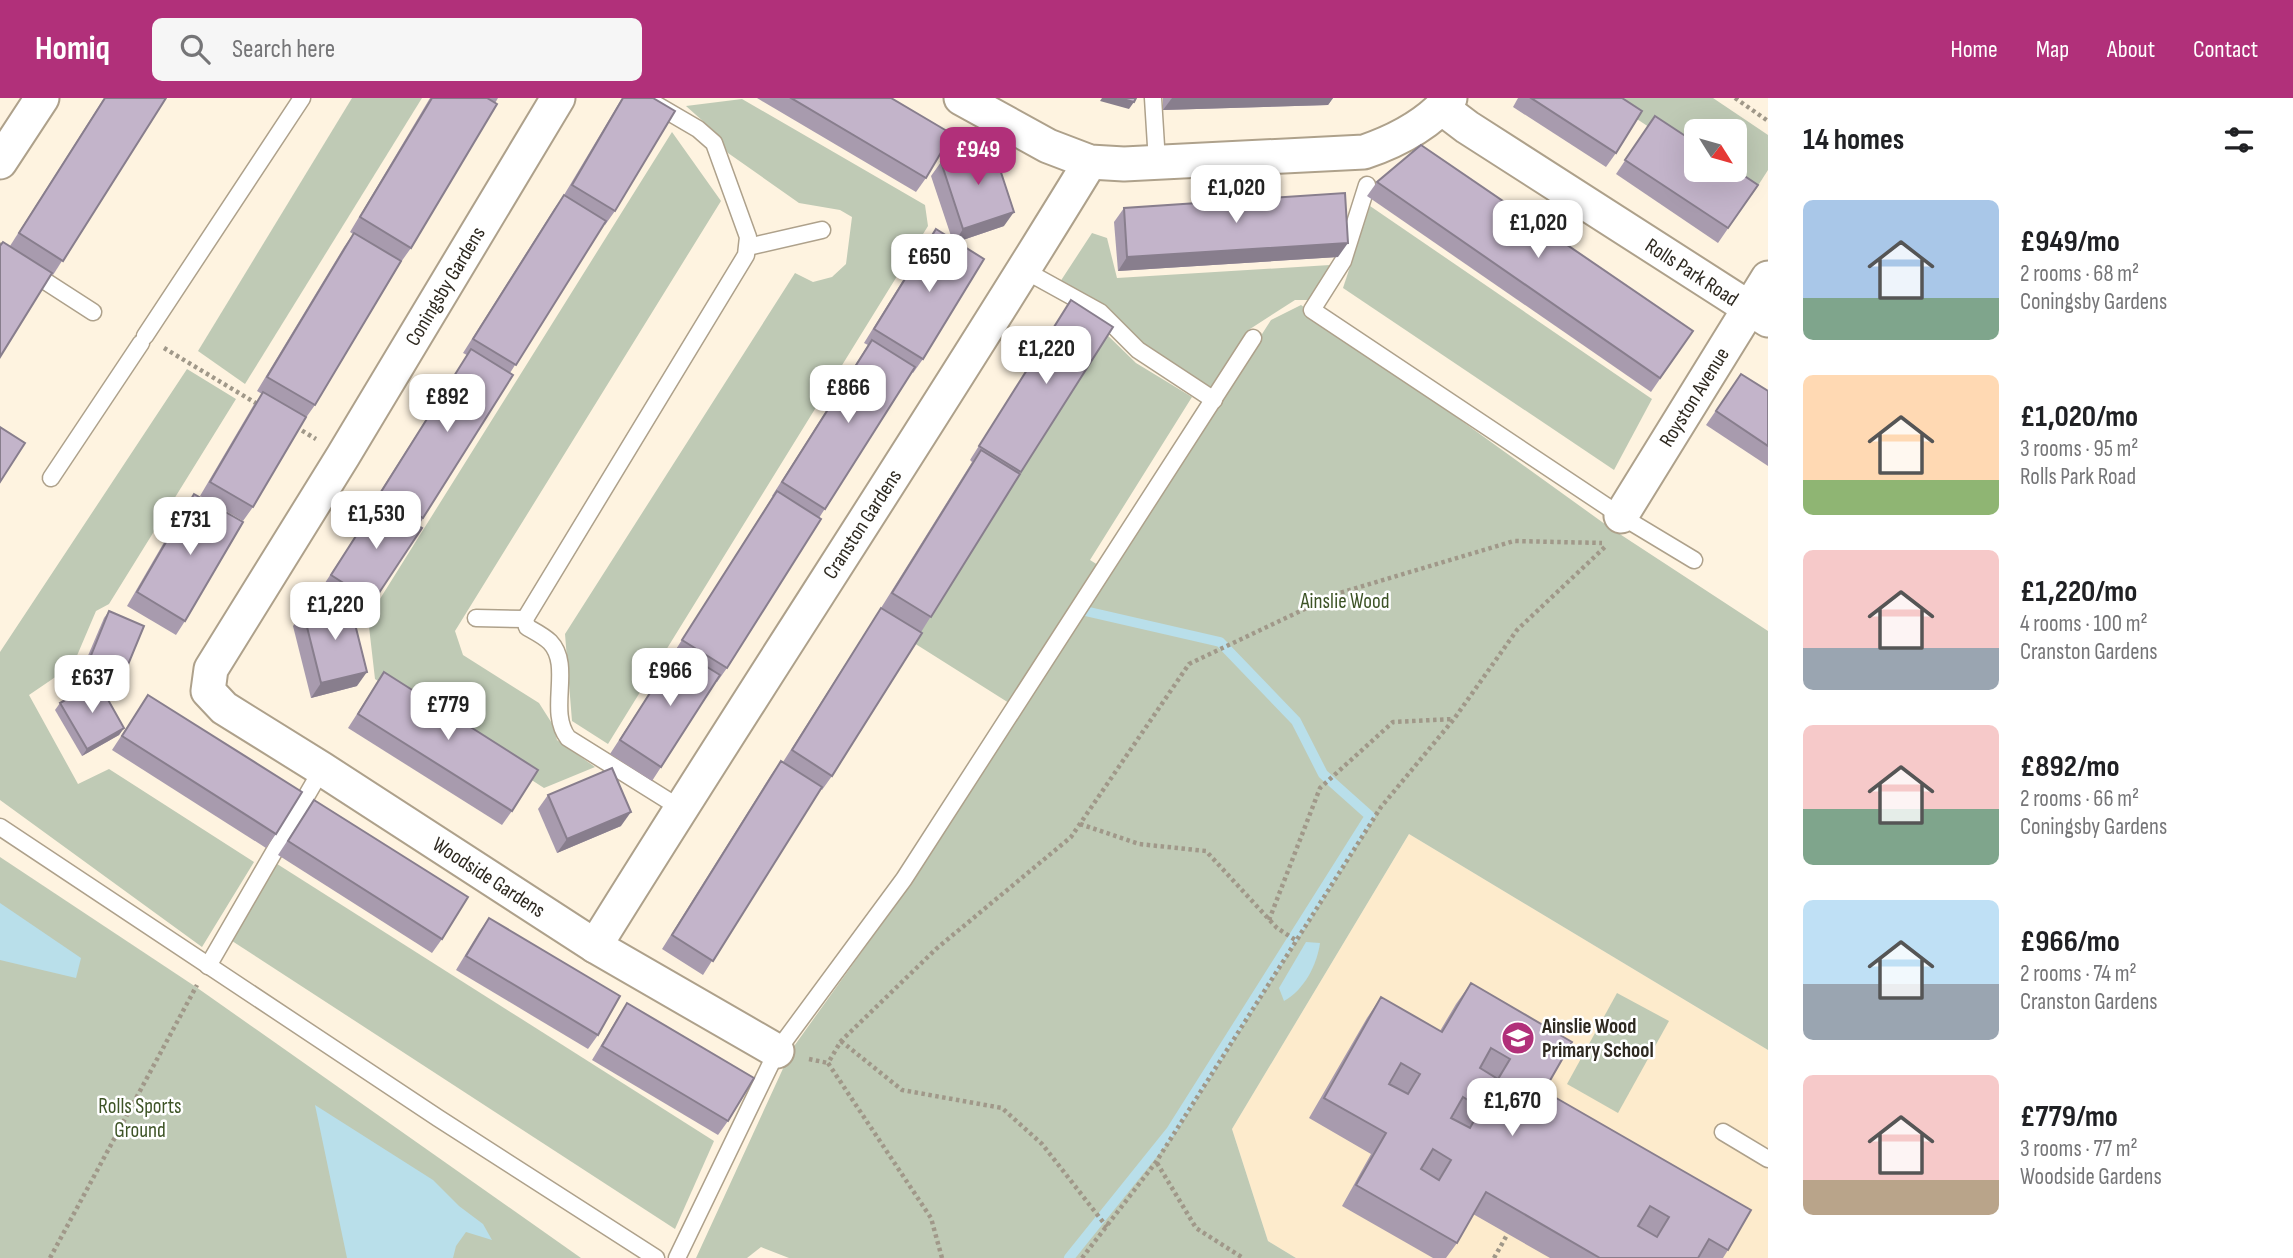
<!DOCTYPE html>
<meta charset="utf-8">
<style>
:root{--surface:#fff;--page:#f6f6f6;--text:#202124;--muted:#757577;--accent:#b1307a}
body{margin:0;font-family:"Sofia Sans Condensed",sans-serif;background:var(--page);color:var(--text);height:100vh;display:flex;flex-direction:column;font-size:26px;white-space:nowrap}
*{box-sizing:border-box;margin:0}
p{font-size:23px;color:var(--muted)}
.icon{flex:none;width:38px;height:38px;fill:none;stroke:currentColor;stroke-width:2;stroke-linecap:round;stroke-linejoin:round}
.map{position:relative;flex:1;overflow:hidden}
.drawer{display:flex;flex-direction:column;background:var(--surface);width:525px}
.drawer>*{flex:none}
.needle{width:46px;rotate:127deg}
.fabs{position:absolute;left:1684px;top:21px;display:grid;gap:14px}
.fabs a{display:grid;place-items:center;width:63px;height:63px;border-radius:10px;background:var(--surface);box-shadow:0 7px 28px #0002;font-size:35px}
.price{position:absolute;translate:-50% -60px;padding:0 16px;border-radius:14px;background:#fff;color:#222;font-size:23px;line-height:46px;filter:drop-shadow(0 2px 4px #0008)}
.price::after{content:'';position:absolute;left:50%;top:42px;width:21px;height:16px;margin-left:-10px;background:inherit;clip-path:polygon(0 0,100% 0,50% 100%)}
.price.selected{background:var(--accent);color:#fff}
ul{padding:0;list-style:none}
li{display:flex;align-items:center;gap:21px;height:175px;padding:0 35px}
li span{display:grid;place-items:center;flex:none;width:196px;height:140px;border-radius:10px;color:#555}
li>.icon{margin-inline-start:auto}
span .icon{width:84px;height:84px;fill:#fffc;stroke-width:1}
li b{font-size:30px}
h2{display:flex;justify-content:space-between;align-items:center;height:84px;padding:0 35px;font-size:30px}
header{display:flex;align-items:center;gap:42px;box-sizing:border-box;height:98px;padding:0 35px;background:var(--accent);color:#fff}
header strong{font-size:33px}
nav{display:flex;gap:38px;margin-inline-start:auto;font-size:24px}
.search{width:490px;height:63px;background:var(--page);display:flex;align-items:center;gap:18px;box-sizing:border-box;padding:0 24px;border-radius:10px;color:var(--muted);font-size:26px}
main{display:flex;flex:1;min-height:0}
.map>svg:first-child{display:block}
</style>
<header>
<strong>Homiq</strong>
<div class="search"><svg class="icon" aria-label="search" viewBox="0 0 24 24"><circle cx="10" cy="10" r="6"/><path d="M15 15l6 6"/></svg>Search here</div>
<nav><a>Home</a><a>Map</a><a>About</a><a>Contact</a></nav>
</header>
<main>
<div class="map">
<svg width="1768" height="1160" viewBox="0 0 1768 1160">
<rect width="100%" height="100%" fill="#fef3e0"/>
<polygon fill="#fdebcc" points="1409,736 1768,952 1768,1160 1296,1160 1268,1143 1232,1031"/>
<g fill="#bfcab5">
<polygon points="352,0 422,0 245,286 198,253"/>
<polygon points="1605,0 1713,0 1768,37 1768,72 1752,97 1714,72 1734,72 1734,33 1696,33 1696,60"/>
<polygon points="742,1 925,107 928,128 608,646 572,623 565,536 795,175 813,184 832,179 846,166 852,119 840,112 799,105 728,55 714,33 686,8"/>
<polygon points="672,34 721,103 455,533 463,557 539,605 553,627 557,642 595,669 544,690 375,581 368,520"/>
<polygon points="1370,108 1652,301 1614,372 1343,190"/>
<polygon points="1092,135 1107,140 1117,180 1330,167 1309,202 1295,202 1250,231 1210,290 1155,256 1129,236 1110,211 1060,184"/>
<polygon points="1301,207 1609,429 1768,533 1768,952 1409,736 1232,1031 1268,1143 1296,1160 789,1160 761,1149 747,1160 696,1160 792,951 911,785 1271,222"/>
<polygon points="1098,228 1136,265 1192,299 1090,462 1098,467 1009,605 914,545"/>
<polygon points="187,271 236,301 109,506 96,513 73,567 29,597 78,686 109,671 254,764 202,849 0,702 0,554"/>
<polygon points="0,759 196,889 581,1160 0,1160"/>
<polygon points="274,764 714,1043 675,1131 229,841"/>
<polygon points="1617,895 1669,923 1618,1015 1567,986"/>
</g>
<g fill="#b9dfea">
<polygon points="0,805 81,860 76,880 0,862"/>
<path d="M1306,844L1320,845C1317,867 1304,892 1284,903L1279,890Z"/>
<polygon points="315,1007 433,1082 459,1108 483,1126 492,1142 466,1134 456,1148 453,1160 347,1160"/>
</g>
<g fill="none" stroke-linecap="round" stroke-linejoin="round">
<polyline stroke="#b9dfea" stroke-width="10" points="1069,1160 1171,1033 1370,718 1323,676 1296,623 1220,544 1085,513"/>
<defs>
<g id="service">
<path d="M645,0L698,31L714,45L748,139L746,157L525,521L527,529C534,533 544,538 550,544C573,568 547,613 568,640L680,710"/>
<polyline points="1153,0 1157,64"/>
<polyline points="1367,87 1343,163 1312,212 1621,418 1694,462"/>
<polyline points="748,149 822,132"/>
<polyline points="0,154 93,214"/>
<polyline points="1024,172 1100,214 1138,252 1214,302"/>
<polyline points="145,238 302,0"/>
<polyline points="51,380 141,245"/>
<polyline points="476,520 525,521"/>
<polyline points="0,729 438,1020 656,1160"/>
<polyline points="208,868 322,671"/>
<polyline points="1723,1034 1768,1061"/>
<polyline points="677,1160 777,953 904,781 1253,240"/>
</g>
<g id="minor">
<polyline points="558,0 343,358 211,571 208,593 224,610 322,671 595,848 777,953"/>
<path d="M961,0L1048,48L1090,64L1124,66L1364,54C1396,43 1428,27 1450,0"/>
<polyline points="1442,10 1467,29 1768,222"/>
<polyline points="0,64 42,0"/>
<polyline points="1621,418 1768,180"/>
<path d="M595,848C758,585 929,328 1090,64"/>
</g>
</defs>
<use href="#service" stroke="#aea18b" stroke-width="19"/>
<use href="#minor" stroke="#aea18b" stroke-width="37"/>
<g stroke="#a09889" stroke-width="4.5" stroke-dasharray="3.5 3.5" stroke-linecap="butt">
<polyline points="1735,0 1768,23"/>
<polyline points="164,250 259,307"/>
<polyline points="296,329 316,341"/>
<polyline points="1080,726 1139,746 1206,753 1277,830 1297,843"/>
<polyline points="1269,822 1320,690 1393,624 1453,621"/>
<polyline points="841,943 902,992 1002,1010 1042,1046 1107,1129"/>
<polyline points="809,961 828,965"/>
<polyline points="1157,1065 1196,1130 1243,1160"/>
<polyline points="50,1160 197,887"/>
<polyline points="942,1160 931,1120 828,965 841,943 936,851 1071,739 1189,566 1336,496 1514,443 1602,445"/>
<polyline points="1082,1160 1156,1064 1381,709 1454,621 1517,532 1607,447"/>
<polyline points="1494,1160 1507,1137"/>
</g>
<use href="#service" stroke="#fff" stroke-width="16"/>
<use href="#minor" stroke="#fff" stroke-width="33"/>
</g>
<g fill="#a89bae">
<polygon points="104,0 166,0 53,177 10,148"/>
<polygon points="430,0 498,0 411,150 401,164 315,307 305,321 253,409 243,423 200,398 253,308 262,296 257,293 344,149 353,136 350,134"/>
<polygon points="622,0 653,0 615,113 605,127 604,126 510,275 373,504 363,519 352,512 357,588 311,600 293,528 303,513 340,504 321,491 374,410 371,408 467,257 463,255 554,111 564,97"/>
<polygon points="757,0 891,0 926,80 916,94"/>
<polygon points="1163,0 1333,0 1328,7 1163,12"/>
<polygon points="1518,0 1622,0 1616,55 1606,69 1513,9"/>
<polygon points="1655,18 1758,87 1718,145 1616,76"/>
<polygon points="941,64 1004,128 957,144 923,261 913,275 912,274 819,420 727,570 717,584 716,584 652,683 610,656 674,557 673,556 773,398 772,398 868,247 864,245 926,145 936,131 952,141 931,78"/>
<polygon points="1377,84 1693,233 1651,294 1367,98"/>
<polygon points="1124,110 1338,159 1118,173 1114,124"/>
<polygon points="1071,202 1113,229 1019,376 832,678 822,692 821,691 703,877 662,851 771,677 781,663 783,664 881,510 972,364 970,362"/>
<polygon points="1741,276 1768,293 1768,368 1706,327"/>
<polygon points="194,396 185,523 176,537 127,508 184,410"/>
<polygon points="109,513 125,574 120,582 84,567 104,520"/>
<polygon points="384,574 512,713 502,727 348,630"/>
<polygon points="148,597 276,736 266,750 112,652"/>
<polygon points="60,605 124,630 119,637 82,658 55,612"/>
<polygon points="548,697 621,728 557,755 538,711"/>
<polygon points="314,702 442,841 432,855 278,757"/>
<polygon points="489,820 598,937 588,951 456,872 479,834"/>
<polygon points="1471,885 1544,993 1728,1152 1723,1160 1550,1160 1473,1116 1457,1145 1446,1160 1433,1160 1342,1108 1371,1056 1309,1020 1367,920 1381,899 1440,933 1456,906"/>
<polygon points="627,905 728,1023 718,1037 592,962 618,919"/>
</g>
<g fill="#887e8d">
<polygon points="1102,0 1119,0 1134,4 1129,11 1100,3"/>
<polygon points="1172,0 1333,0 1328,7 1163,12"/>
<polygon points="1014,114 1004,128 954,145 963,131"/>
<polygon points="1348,145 1338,159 1118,173 1127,159"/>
<polygon points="90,560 125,574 120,582 84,567"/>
<polygon points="367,574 357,588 311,600 321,585"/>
<polygon points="124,630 119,637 82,658 87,651"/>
<polygon points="631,714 621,728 557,755 567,741"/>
</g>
<g fill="#c3b4ca" stroke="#887e8d" stroke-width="2" fill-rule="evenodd">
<polygon points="105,0 166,0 63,163 19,135"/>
<polygon points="432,0 487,0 497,6 411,150 360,119"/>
<polygon points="623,0 653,0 675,13 615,113 572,87"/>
<polygon points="791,0 891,0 952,36 926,80"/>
<polygon points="1119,0 1136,0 1134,4"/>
<polygon points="1531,0 1622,0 1642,13 1616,55"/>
<polygon points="1655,18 1696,45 1696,72 1734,71 1758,87 1728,130 1625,62"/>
<polygon points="992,47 1014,114 963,131 941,64"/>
<polygon points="1421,47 1693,233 1660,280 1377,84"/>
<polygon points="1345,95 1348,145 1127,159 1124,110"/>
<polygon points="564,97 606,123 516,267 473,241"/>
<polygon points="936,131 984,161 923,261 874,231"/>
<polygon points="354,135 401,163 315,307 267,279"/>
<polygon points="3,144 52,175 0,259 0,148"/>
<polygon points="1071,202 1113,229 1021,374 979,348"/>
<polygon points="872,242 915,269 825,411 782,384"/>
<polygon points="471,251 513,277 423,420 381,394"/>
<polygon points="1741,276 1768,293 1768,348 1716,313"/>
<polygon points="263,294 306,319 253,409 210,384"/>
<polygon points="0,329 25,345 0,384"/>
<polygon points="981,352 1020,376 931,519 892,495"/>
<polygon points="777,393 821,421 727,570 682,542"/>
<polygon points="194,396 243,424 185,523 137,494"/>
<polygon points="379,402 422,430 373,504 331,477"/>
<polygon points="349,502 367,574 321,585 303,513"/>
<polygon points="881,510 922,535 832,678 792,652"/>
<polygon points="109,513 144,528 125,574 90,560"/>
<polygon points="678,551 720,577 661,669 620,642"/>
<polygon points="384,574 538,672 512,713 358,616"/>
<polygon points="98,584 124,630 87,651 60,605"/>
<polygon points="148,597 302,694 276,736 122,638"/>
<polygon points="781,663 822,689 713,863 672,837"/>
<polygon points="612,670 631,714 567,741 548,697"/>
<polygon points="314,702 468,799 442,841 288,743"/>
<polygon points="489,820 620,898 598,937 466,858"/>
<path d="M1471,885L1572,944L1544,993L1751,1112L1728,1152L1709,1141L1698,1160H1600L1486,1094L1457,1145L1356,1087L1386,1035L1324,1000L1381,899L1442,934ZM1491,950L1510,961L1498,981L1480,970ZM1401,965L1420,976L1408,996L1389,986ZM1463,999L1481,1010L1470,1030L1451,1020ZM1433,1051L1451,1062L1439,1082L1421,1071ZM1650,1108L1669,1119L1657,1139L1638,1128Z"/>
<polygon points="627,905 754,980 728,1023 602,948"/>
</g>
<defs>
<symbol id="school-disc" viewBox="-11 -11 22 22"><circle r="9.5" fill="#b1307a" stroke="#fff"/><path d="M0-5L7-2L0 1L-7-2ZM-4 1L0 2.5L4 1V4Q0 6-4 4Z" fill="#fff"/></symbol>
</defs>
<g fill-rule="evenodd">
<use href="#school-disc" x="1499" y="921" width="38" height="38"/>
</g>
<g text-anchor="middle" stroke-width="5" stroke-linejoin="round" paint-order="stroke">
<g font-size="21" fill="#2e2920" stroke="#fff">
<text transform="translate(1692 174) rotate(33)" y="7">Rolls Park Road</text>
<text transform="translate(445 188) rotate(-59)" y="7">Coningsby Gardens</text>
<text transform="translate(1694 299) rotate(-58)" y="7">Royston Avenue</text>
<text transform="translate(862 426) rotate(-57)" y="7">Cranston Gardens</text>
<text transform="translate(489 779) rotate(33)" y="7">Woodside Gardens</text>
</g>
<g font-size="21" fill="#3d5326" stroke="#fff">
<text x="1345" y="510">Ainslie Wood</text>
<text x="140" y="1015">Rolls Sports<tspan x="140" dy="24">Ground</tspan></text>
</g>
<g font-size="21" font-weight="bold" fill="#2e2920" stroke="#fff" text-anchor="start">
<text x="1542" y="935">Ainslie Wood<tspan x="1542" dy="24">Primary School</tspan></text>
</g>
</g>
</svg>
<div class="fabs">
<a><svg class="needle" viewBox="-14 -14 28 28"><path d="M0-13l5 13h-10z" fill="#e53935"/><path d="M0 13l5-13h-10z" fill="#757577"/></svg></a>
</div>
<b class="price selected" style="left:978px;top:89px">£949</b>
<b class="price" style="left:1236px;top:127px">£1,020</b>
<b class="price" style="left:1538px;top:162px">£1,020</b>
<b class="price" style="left:929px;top:196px">£650</b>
<b class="price" style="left:1046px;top:288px">£1,220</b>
<b class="price" style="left:848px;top:327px">£866</b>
<b class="price" style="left:447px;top:336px">£892</b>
<b class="price" style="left:376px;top:453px">£1,530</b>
<b class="price" style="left:190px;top:459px">£731</b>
<b class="price" style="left:335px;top:544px">£1,220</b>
<b class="price" style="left:670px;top:610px">£966</b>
<b class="price" style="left:92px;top:617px">£637</b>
<b class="price" style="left:448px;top:644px">£779</b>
<b class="price" style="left:1512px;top:1040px">£1,670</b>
</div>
<section class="drawer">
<h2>14 homes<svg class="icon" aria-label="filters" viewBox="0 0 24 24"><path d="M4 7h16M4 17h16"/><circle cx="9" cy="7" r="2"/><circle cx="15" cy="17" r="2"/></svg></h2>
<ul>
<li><span style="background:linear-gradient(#a9c7e8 70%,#7fa58c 0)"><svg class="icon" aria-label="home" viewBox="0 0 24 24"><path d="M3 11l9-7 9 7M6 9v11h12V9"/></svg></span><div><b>£949/mo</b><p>2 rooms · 68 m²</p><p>Coningsby Gardens</p></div></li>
<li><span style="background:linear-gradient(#ffd9b3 75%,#8fb573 0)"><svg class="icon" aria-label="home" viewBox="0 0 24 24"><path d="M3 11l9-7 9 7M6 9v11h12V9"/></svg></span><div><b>£1,020/mo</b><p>3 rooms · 95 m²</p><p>Rolls Park Road</p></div></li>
<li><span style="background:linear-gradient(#f6c9c9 70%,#9aa5b1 0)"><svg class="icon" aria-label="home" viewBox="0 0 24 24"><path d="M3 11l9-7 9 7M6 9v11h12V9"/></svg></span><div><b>£1,220/mo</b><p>4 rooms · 100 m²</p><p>Cranston Gardens</p></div></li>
<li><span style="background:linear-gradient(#f6c9c9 60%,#7fa58c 0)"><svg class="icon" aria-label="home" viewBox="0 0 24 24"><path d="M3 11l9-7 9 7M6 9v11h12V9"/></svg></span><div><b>£892/mo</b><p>2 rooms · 66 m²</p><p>Coningsby Gardens</p></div></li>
<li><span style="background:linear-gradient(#bfe0f5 60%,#9aa5b1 0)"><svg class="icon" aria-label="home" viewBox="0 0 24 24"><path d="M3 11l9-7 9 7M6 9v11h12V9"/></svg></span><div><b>£966/mo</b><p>2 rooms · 74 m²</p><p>Cranston Gardens</p></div></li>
<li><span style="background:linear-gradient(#f6c9c9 75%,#b9a48a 0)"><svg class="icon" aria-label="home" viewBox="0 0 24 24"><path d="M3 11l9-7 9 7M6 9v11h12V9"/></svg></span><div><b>£779/mo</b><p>3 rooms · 77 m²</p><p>Woodside Gardens</p></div></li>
</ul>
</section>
</main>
